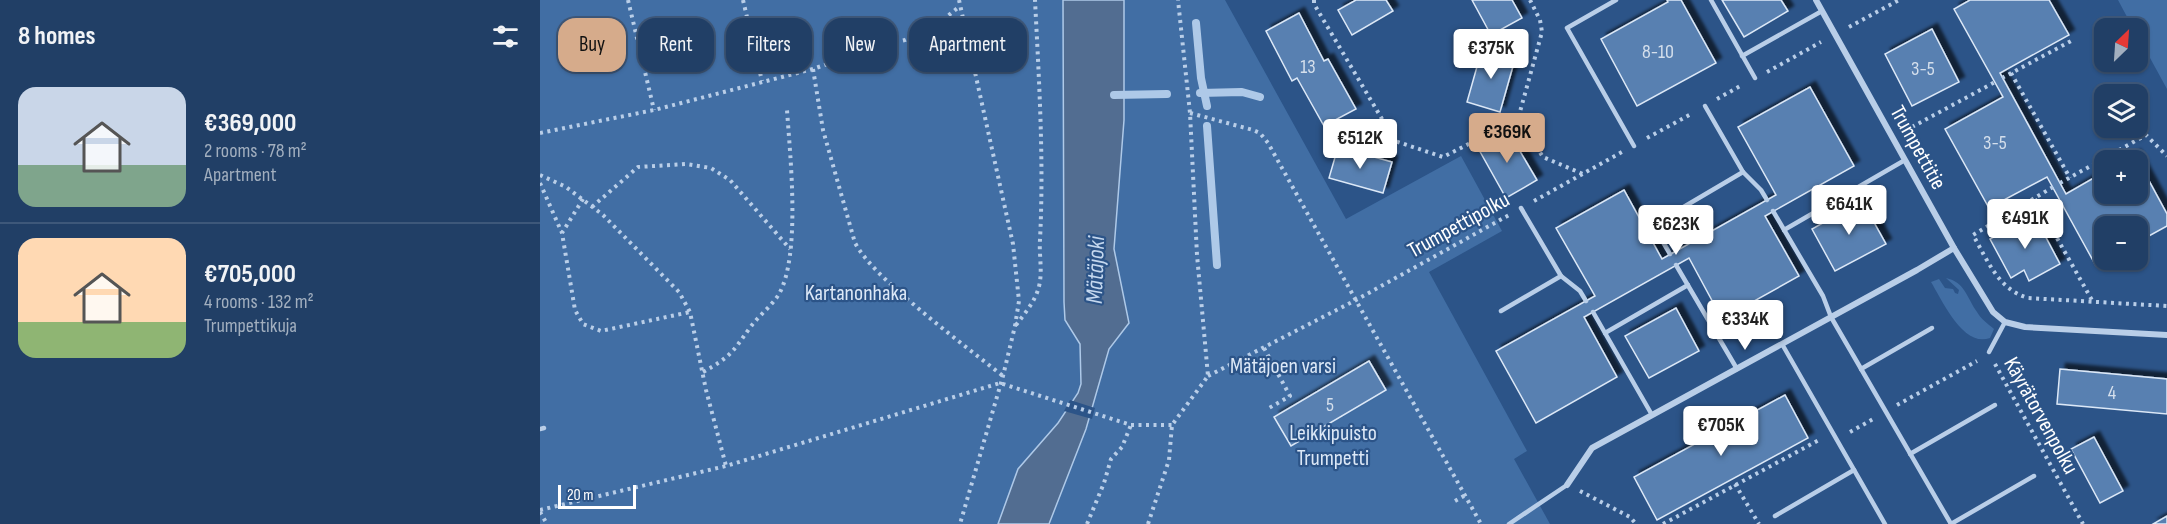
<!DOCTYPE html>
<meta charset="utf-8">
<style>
:root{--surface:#213f66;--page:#29466c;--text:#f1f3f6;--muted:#a2afbf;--line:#3e587a;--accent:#d6ab8b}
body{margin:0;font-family:"Sofia Sans Condensed",sans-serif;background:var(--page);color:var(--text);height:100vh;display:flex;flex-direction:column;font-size:22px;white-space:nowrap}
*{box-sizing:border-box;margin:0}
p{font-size:20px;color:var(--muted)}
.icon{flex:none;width:33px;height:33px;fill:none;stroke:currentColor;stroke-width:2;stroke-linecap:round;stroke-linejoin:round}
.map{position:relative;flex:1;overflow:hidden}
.side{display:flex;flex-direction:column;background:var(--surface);width:540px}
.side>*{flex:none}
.guide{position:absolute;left:18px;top:18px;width:570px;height:54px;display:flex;gap:12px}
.needle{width:39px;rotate:25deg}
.fabs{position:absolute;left:1554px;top:18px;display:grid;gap:12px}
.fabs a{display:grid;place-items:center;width:54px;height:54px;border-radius:12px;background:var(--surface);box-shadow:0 2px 4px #0004,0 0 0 2px var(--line);font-size:30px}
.scale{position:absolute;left:18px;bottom:15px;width:78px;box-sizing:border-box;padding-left:6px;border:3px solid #fff;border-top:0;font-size:16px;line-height:21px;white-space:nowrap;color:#fff;-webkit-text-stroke:4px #2c5488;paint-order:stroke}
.price{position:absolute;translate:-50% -51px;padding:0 14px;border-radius:6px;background:#fff;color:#222;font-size:20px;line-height:39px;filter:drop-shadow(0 2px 3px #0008)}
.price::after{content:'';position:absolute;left:50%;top:36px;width:18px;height:14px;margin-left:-9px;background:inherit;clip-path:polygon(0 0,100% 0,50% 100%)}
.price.active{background:var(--accent);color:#111}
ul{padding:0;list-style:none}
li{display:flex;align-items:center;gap:18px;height:150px;padding:0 18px}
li+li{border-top:2px solid var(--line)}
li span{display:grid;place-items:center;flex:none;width:168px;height:120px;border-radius:18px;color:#555}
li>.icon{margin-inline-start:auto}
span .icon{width:72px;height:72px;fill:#fffc;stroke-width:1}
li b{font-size:26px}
h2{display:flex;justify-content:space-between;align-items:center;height:72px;padding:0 18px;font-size:26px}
.tag{padding:0 21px;border-radius:18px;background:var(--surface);box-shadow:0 2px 4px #0004,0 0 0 2px var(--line);font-size:21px;line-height:54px}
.tag.active{background:var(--accent);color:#111}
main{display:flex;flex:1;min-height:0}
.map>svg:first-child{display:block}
</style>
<main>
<section class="side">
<h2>8 homes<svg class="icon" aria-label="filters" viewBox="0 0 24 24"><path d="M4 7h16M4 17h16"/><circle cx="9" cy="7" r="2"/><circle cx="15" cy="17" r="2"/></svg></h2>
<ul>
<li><span style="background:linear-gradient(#c9d6e8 65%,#7fa58c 0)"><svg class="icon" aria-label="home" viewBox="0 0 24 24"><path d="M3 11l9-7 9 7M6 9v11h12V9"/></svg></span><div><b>€369,000</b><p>2 rooms · 78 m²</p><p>Apartment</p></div></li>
<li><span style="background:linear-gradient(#ffd9b3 70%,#8fb573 0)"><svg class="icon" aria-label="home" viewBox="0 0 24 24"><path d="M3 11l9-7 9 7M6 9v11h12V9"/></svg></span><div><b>€705,000</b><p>4 rooms · 132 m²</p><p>Trumpettikuja</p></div></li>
</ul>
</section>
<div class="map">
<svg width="1627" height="524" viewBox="0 0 1627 524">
<defs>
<filter id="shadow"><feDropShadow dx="5.5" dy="-5.5" stdDeviation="1.5" flood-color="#0009"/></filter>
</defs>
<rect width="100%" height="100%" fill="#2c5488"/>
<g fill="#416ea4">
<polygon points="0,0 685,0 806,219 921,156 962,231 889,272 987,451 974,459 1010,524 0,524"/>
<polygon points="1578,0 1627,0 1627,89 1598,36 1598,28 1593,28"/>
<path d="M1406,278C1425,282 1427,298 1437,312C1441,319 1448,324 1454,329L1450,338C1423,348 1402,300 1391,282L1399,279L1405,288L1413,289L1415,293L1418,294L1419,290Z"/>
</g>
<polygon fill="#526d91" stroke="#aec9e8" stroke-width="1.5" points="523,0 584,0 584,120 574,249 589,323 569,349 546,429 509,524 458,524 478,469 518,423 538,393 541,384 540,344 525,320 524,302"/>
<polygon fill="#2c5488" points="530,400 555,408 552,419 524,411"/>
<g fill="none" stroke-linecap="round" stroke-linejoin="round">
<g stroke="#aec9e8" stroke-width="8">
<polyline points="656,23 661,78 667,106"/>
<polyline points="660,93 702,92 720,97"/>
<polyline points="574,95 627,94"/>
<polyline points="667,126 677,265"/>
</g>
</g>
<g fill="#5880b1" stroke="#dce8f7" stroke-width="1.5" filter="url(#shadow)">
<polygon points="816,0 846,0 853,11 812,35 798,10"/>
<polygon points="932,0 972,0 982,18 951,35"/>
<polygon points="1127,0 1141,0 1176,63 1097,106 1061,39 1128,2"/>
<polygon points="1182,0 1241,0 1248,11 1204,37"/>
<polygon points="1430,0 1509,0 1529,35 1460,73 1526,194 1564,172 1564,194 1598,194 1598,160 1586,160 1595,155 1627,214 1627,226 1598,242 1598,226 1564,226 1564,260 1567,260 1556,266 1507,177 1449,208 1405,129 1463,97 1414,9"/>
<polygon points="759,13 784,61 788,59 816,109 784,126 757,78 752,81 726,31"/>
<polygon points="1392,29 1419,82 1372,106 1345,54"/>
<polygon points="942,49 975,59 960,112 927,102"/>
<polygon points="1270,87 1314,166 1225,216 1259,276 1182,319 1149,258 1044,317 1077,377 996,423 956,351 1055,296 1016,228 1084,190 1122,259 1236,195 1198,127"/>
<polygon points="968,131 997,180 966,198 938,148"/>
<polygon points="798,147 852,162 843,193 789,178"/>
<polygon points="1322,201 1346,244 1295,271 1272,229"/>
<polygon points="1494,215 1520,264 1489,281 1484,270 1471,278 1450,239"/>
<polygon points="1136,308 1159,351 1109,378 1085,336"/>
<polygon points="829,361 846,390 751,446 734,417"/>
<polygon points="1520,369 1627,379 1627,414 1517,404"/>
<polygon points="1245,395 1268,438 1117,520 1094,477"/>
<polygon points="1554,437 1583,491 1560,503 1531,449"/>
<polygon points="1627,516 1627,524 1613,524"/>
</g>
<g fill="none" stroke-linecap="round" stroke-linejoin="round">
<g stroke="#b9cee8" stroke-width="4" stroke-dasharray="3 4.5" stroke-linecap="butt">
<polyline points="88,0 114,110"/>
<polyline points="203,0 222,81"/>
<polyline points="419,0 473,244 479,301 475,326 463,376 420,524"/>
<polyline points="774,0 774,4 855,141 903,157 978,119"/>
<polyline points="990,0 1000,20 1002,32 978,119 1003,157 1043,174"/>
<polyline points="1309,27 1359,0"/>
<path d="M273,69L283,130L315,243C328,265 347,281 365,297C397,325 430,350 463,376"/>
<polyline points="1227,72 1281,42"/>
<polyline points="1471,73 1530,178"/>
<polyline points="1462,78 1531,41"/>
<polyline points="1177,99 1202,85"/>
<polyline points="650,113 713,130 720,133 728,143 941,524"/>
<polyline points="1372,127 1455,82"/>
<polyline points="0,133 114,110 273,69 341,45 365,40 399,23 420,6"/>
<polyline points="1107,138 1153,113"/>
<polyline points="0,175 26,187 63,215 139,292 150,312 166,390 186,466"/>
<polyline points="0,183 22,233"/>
<polyline points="1520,183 1606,135 1627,156"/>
<path d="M1513,187L1433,235C1448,261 1458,289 1488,298L1627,306"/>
<polyline points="43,199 22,233 35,310 43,324 61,331 150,312"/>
<polyline points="1495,199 1553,302"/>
<polyline points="994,201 1082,152"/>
<polyline points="52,207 98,167 146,164 171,168 190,180 250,249"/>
<path d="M476,325C486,312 498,298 500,281C502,268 499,253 500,240C504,160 499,80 495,0"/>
<polyline points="724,348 750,396 729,408"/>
<polyline points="1455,364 1543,524"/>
<path d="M163,372C190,357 192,353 209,329C218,316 231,307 239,294C261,255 250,155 247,110"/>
<polyline points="668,376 816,300 969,215"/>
<polyline points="1357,405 1437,361"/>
<polyline points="1310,432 1335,418"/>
<polyline points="1195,484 1219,524"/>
<polyline points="1040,491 1090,517 1096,524"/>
<polyline points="915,501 924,496"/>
<polyline points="0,510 186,466 460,383 591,425 632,425"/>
<polyline points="0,512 7,524"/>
<polyline points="547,524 564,483 571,459 582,447 591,425"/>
<polyline points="608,524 629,460 632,425 668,376 657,255 650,113 638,0"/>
<polyline points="1123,524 1279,440"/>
</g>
<g stroke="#b9cee8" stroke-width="4.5">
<polyline points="1076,0 1027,28 1094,146"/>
<polyline points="1171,0 1215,78"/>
<polyline points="1202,56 1282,11"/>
<polyline points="1165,106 1203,172 1221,190 1227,200"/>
<polyline points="981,208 1021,276 1040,291 1046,301"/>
<polyline points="1233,211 1283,296 1291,317 1411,524"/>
<polyline points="1244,230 1365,160"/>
<polyline points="1130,254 1113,225 1203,172"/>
<polyline points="1136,265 1197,369"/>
<polyline points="961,311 1021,276"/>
<polyline points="1053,312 1112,415"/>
<polyline points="1065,333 1148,285"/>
<polyline points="1242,344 1345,524"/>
<polyline points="1449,352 1465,322"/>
<polyline points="1321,369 1392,328"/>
<polyline points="0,429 4,428"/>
<polyline points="1370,454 1455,405"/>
<polyline points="1235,516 1314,470"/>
<polyline points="969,524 1027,485"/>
<polyline points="1411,524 1494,476"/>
</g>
<g stroke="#b9cee8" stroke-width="6">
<polyline points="1276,0 1414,248 1453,312 1465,322 1485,327 1627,335"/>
<polyline points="1027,485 1052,448 1377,270 1414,248"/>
</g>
</g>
<g text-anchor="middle" stroke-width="4.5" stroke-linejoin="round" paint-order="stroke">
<g font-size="20" fill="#d5dfec">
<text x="1118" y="58">8-10</text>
<text x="768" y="73">13</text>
<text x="1383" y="75">3-5</text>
<text x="1455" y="149">3-5</text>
<text x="1572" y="399">4</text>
<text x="790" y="411">5</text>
</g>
<g font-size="22" fill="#fff" stroke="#2c5488">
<text transform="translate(1379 147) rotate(61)" y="8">Trumpettitie</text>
<text transform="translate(918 224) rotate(-29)" y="8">Trumpettipolku</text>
<text transform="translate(1502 415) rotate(61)" y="8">Käyrätorvenpolku</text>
</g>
<g font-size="22" fill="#dce8f7" stroke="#2c5488">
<text x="316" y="300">Kartanonhaka</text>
<text x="743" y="373">Mätäjoen varsi</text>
<text x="793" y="440">Leikkipuisto<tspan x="793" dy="25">Trumpetti</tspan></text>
</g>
<g font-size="24" font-style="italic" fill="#c5d8ef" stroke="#2c5488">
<text transform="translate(555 270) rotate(-88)" y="8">Mätäjoki</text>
</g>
</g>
</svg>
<div class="fabs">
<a><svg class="needle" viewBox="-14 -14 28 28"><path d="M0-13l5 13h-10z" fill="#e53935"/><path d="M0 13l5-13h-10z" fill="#a2afbf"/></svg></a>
<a><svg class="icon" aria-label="layers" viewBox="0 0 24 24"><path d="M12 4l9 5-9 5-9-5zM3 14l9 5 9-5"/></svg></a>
<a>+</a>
<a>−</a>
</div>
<div class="scale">20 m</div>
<b class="price" style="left:951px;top:80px">€375K</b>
<b class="price active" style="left:967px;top:164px">€369K</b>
<b class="price" style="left:820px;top:170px">€512K</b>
<b class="price" style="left:1309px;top:236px">€641K</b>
<b class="price" style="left:1485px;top:250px">€491K</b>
<b class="price" style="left:1136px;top:256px">€623K</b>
<b class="price" style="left:1205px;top:351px">€334K</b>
<b class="price" style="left:1181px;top:457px">€705K</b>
<div class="guide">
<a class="tag active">Buy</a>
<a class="tag">Rent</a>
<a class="tag">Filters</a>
<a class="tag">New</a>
<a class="tag">Apartment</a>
</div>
</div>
</main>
